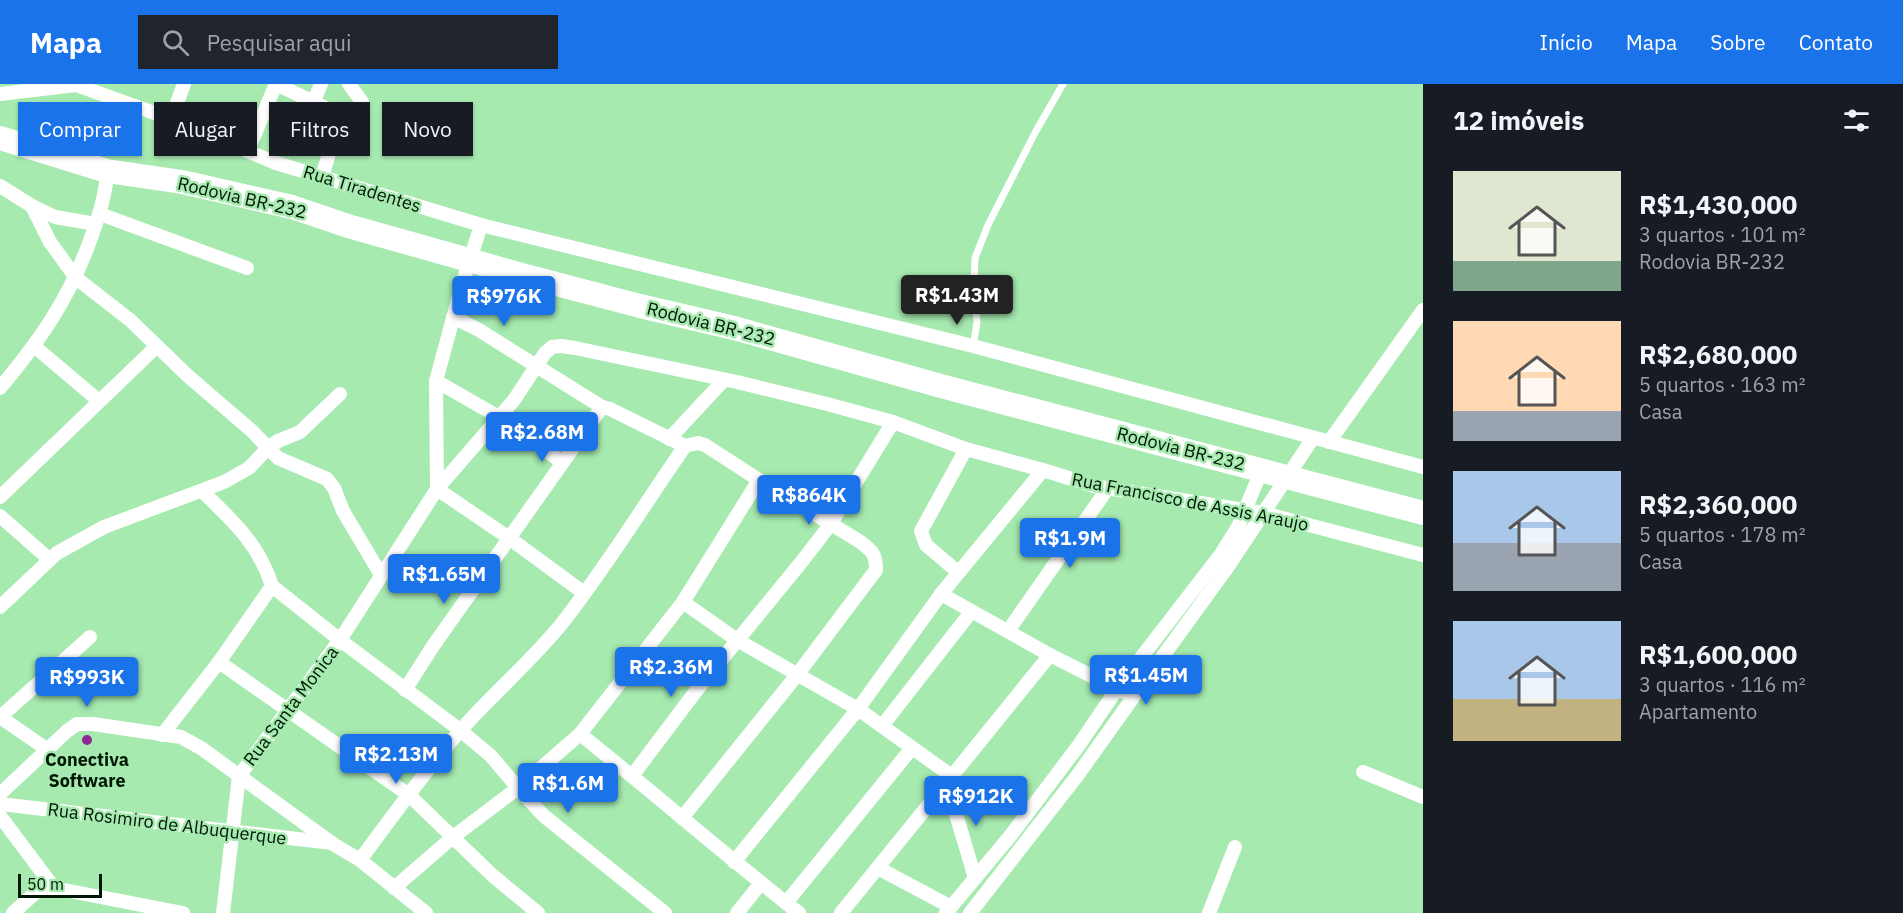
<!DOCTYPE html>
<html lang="pt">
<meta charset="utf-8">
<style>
:root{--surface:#171b24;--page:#20242c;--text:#f1f3f6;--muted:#9ea1a6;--accent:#1a73e8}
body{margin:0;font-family:"IBM Plex Sans",sans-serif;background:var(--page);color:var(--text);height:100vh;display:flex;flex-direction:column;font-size:22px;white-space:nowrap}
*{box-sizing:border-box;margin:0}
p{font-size:20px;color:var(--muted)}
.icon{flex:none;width:33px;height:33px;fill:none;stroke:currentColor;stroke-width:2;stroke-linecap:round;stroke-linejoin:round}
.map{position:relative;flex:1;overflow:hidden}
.details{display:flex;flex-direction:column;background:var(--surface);width:480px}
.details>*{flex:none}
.banner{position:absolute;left:18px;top:18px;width:570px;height:54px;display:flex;gap:12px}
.scale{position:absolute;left:18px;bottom:15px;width:84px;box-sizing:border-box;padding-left:6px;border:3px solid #001704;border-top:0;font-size:16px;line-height:21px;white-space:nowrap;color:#001704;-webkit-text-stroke:4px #a6eab0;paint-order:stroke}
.price{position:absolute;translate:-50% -51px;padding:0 14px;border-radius:6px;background:var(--accent);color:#fff;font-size:20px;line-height:39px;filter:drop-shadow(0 2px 3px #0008)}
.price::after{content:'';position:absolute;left:50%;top:36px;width:18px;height:14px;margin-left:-9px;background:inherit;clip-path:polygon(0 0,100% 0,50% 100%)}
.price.active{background:#222;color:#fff}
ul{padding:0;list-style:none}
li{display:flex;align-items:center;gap:18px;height:150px;padding:0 30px}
li span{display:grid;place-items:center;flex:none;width:168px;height:120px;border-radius:0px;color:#555}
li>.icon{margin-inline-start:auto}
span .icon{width:72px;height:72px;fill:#fffc;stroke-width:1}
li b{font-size:26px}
h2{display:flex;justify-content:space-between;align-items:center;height:72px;padding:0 30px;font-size:26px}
.pill{padding:0 21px;border-radius:0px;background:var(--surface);box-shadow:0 2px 4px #0004;font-size:21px;line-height:54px}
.pill.active{background:var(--accent);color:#fff}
header{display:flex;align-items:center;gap:36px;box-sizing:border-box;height:84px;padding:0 30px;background:var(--accent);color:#fff}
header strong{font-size:28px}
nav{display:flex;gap:33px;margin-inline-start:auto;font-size:21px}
.search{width:420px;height:54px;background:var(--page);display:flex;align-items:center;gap:15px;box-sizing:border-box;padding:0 21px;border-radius:0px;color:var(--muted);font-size:22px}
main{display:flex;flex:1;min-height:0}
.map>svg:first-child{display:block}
</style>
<header>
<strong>Mapa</strong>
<div class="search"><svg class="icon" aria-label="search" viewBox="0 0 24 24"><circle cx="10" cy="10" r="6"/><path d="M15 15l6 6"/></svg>Pesquisar aqui</div>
<nav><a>Início</a><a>Mapa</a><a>Sobre</a><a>Contato</a></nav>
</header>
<main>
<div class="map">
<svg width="1423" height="829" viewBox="0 0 1423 829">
<rect width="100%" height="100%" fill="#a6eab0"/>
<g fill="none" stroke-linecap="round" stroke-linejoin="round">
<polyline stroke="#fff" stroke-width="7" points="973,262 977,239 974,199 975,174 988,141 1036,47 1063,0"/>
<g stroke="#fff" stroke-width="14">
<polyline points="276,0 326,24 332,31 337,43"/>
<polyline points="0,10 76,1 171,35 276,79 481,141 973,262 1423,383"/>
<polyline points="314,17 321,0"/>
<polyline points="171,35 184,0"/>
<polyline points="248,66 276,0"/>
<polyline points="322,93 337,43 356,30 360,25 362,18 349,0"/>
<polyline points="0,102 32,122 55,133 96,140"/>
<polyline points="32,122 50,158 76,194 130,236 188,292 252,347 278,374 327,395 334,404 343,427 381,491"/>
<polyline points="100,130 247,184"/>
<polyline points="34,262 99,317"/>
<polyline points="436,297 499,333 562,378"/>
<path d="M0,304C41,255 69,215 91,154C99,131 106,111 107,87"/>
<polyline points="669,355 724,296"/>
<polyline points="1329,358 1423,226"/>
<polyline points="437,405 436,297 462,201 481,141"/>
<polyline points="437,405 509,454 584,509"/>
<path d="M202,407C232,436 259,460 272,502"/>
<polyline points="0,413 157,262"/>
<polyline points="0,432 49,475"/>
<polyline points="958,488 926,461 921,447 966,365"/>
<polyline points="272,502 340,556 460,646 491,672 518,704 544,732 665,829"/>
<polyline points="941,510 1050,571 1123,608"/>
<polyline points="683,518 737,556 858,625 953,693"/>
<polyline points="0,523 57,469 104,443 224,398 249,384 268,364 278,357 300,348 340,310"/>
<polyline points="1008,547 1108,404"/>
<polyline points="219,578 409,711 492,791 538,829"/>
<polyline points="405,606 433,562 602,323"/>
<polyline points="0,633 90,553"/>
<polyline points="0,633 48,666"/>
<polyline points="882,642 971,528"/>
<path d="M580,650C654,709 725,771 799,829"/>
<polyline points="162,651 219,578 272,502"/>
<polyline points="1363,688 1423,713"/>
<polyline points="632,692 696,607 803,476 830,441 893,338"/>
<polyline points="947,700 975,794"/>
<polyline points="0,710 67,647 77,640 93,640 181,653 201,664 333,760 360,776 426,829"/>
<polyline points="0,720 332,759"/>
<polyline points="0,732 54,804"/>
<path d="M682,734L797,591L876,486C876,469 872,467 859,457L759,396"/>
<path d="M360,776C392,733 424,688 460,647C493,609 532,577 563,538C607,482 644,421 685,362"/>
<polyline points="734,778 858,625 941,510 1043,386 1094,402 1263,429 1423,471"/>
<polyline points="878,784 951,823"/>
<polyline points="394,804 453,753 518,704 580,650 683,518 759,396 705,361 698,359 685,362 610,325 602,323 479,246 453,233"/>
<polyline points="786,819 912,664"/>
<polyline points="13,829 36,808 54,804 183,829"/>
<polyline points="223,829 239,692 340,556 437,405 514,316 545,269 552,263 561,262 575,264 737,298 827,320 893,338 966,365 1043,386"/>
<polyline points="737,829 761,799"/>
<polyline points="841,829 1050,571"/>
<polyline points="946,829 1011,751 1079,661 1117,605 1221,470 1238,443 1262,385"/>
<polyline points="970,829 1077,692 1147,594 1227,484 1313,354"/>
<polyline points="1209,829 1235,763"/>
</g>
<polyline stroke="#fff" stroke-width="24" points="0,54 107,87 182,98 292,123 348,142 522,191 640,222 734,244 941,302 1423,429"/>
</g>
<circle fill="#90298f" stroke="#a6eab0" stroke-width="2" cx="87" cy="656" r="6"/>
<g text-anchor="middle" stroke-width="5" stroke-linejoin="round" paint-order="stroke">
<g font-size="18" fill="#001704" stroke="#a6eab0">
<text transform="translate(362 105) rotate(17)" y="6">Rua Tiradentes</text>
<text transform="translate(242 114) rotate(13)" y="6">Rodovia BR-232</text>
<text transform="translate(711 240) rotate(14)" y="6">Rodovia BR-232</text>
<text transform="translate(1181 365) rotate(14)" y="6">Rodovia BR-232</text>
<text transform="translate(1190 418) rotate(11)" y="6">Rua Francisco de Assis Araujo</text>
<text transform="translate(291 622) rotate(-53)" y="6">Rua Santa Monica</text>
<text transform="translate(167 740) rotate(7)" y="6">Rua Rosimiro de Albuquerque</text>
</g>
<g font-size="18" font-weight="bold" fill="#001704" stroke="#a6eab0">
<text x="87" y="682">Conectiva<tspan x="87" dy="21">Software</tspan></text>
</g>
</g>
</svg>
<div class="scale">50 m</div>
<b class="price active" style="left:957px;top:242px">R$1.43M</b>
<b class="price" style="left:504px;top:243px">R$976K</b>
<b class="price" style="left:542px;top:379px">R$2.68M</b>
<b class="price" style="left:809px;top:442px">R$864K</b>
<b class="price" style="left:1070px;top:485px">R$1.9M</b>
<b class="price" style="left:444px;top:521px">R$1.65M</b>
<b class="price" style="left:671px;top:614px">R$2.36M</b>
<b class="price" style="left:1146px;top:622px">R$1.45M</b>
<b class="price" style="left:87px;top:624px">R$993K</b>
<b class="price" style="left:396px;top:701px">R$2.13M</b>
<b class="price" style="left:568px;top:730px">R$1.6M</b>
<b class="price" style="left:976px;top:743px">R$912K</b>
<div class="banner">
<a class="pill active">Comprar</a>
<a class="pill">Alugar</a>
<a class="pill">Filtros</a>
<a class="pill">Novo</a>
</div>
</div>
<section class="details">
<h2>12 imóveis<svg class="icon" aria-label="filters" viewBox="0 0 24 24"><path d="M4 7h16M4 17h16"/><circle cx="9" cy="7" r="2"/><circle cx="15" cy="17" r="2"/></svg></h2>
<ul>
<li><span style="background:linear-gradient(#dfe7d0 75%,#7fa58c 0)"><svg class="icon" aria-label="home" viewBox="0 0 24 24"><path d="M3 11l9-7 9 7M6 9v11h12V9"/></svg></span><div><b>R$1,430,000</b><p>3 quartos · 101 m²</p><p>Rodovia BR-232</p></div></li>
<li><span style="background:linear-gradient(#ffd9b3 75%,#9aa5b1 0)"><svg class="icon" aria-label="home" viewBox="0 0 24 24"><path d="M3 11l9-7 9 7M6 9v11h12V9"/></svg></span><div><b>R$2,680,000</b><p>5 quartos · 163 m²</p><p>Casa</p></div></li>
<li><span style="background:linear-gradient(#a9c7e8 60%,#9aa5b1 0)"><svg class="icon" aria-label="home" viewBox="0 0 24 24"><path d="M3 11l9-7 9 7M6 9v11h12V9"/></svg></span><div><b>R$2,360,000</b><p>5 quartos · 178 m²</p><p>Casa</p></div></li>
<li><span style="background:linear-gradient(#a9c7e8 65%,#c2b280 0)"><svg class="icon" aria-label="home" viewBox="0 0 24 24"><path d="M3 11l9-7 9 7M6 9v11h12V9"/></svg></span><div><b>R$1,600,000</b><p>3 quartos · 116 m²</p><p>Apartamento</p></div></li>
</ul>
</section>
</main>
